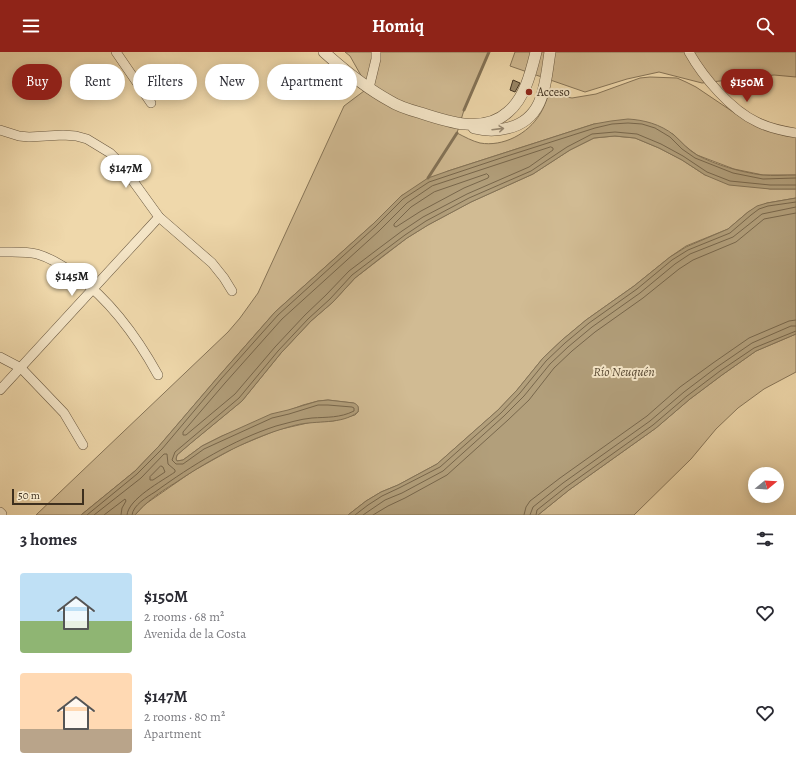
<!DOCTYPE html>
<meta charset="utf-8">
<style>
:root{--surface:#fff;--page:#f2f2f3;--text:#2b2b33;--muted:#7c7c81;--accent:#8f2418}
body{margin:0;font-family:Alegreya,serif;background:var(--page);color:var(--text);height:100vh;display:flex;flex-direction:column;font-size:15px;white-space:nowrap}
*{box-sizing:border-box;margin:0}
p{font-size:13px;color:var(--muted)}
.icon{flex:none;width:22px;height:22px;fill:none;stroke:currentColor;stroke-width:2;stroke-linecap:round;stroke-linejoin:round}
.map{position:relative;height:463px;overflow:hidden}
.drawer{display:flex;flex-direction:column;background:var(--surface);flex:1}
.drawer>*{flex:none}
.hud{position:absolute;left:12px;top:12px;width:400px;height:36px;display:flex;gap:8px}
.needle{width:26px;rotate:72deg}
.buttons{position:absolute;left:748px;top:415px;display:grid;gap:8px}
.buttons a{display:grid;place-items:center;width:36px;height:36px;border-radius:50%;background:var(--surface);box-shadow:0 2px 10px #0003;font-size:20px}
.scale{position:absolute;left:12px;bottom:10px;width:72px;box-sizing:border-box;padding-left:4px;border:2px solid #3d2f1e;border-top:0;font-size:11px;line-height:14px;white-space:nowrap;color:#3d2f1e;-webkit-text-stroke:3px #f5e6c8;paint-order:stroke}
.price{position:absolute;translate:-50% -34px;padding:0 9px;border-radius:14px;background:#fff;color:#222;font-size:13px;line-height:26px;filter:drop-shadow(0 1px 2px #0008)}
.price::after{content:'';position:absolute;left:50%;top:24px;width:12px;height:9px;margin-left:-6px;background:inherit;clip-path:polygon(0 0,100% 0,50% 100%)}
.price.current{background:var(--accent);color:#fff}
ul{padding:0;list-style:none}
li{display:flex;align-items:center;gap:12px;height:100px;padding:0 20px}
li span{display:grid;place-items:center;flex:none;width:112px;height:80px;border-radius:4px;color:#555}
li>.icon{margin-inline-start:auto}
span .icon{width:48px;height:48px;fill:#fffc;stroke-width:1}
li b{font-size:17px}
h2{display:flex;justify-content:space-between;align-items:center;height:48px;padding:0 20px;font-size:17px}
.pill{padding:0 14px;border-radius:18px;background:var(--surface);box-shadow:0 2px 10px #0003;font-size:14px;line-height:36px}
.pill.current{background:var(--accent);color:#fff}
header{display:flex;justify-content:space-between;align-items:center;height:52px;padding:0 20px;background:var(--accent);color:#fff;font-size:18px;font-weight:700}
.map>svg:first-child{display:block}
</style>
<header><svg class="icon" aria-label="menu" viewBox="0 0 24 24"><path d="M4 6h16M4 12h16M4 18h16"/></svg>Homiq<svg class="icon" aria-label="search" viewBox="0 0 24 24"><circle cx="10" cy="10" r="6"/><path d="M15 15l6 6"/></svg></header>
<div class="map">
<svg width="796" height="463" viewBox="0 0 796 463">
<rect width="100%" height="100%" fill="#efd8ab"/>
<filter id="stains"><feTurbulence type="fractalNoise" baseFrequency=".005" numOctaves="4"/><feColorMatrix values="0 0 0 0 .2 0 0 0 0 .09 0 0 0 0 .02 0 0 0 .5 -.17"/></filter>
<radialGradient id="worn" r=".72"><stop offset=".6" stop-color="#630" stop-opacity="0"/><stop offset="1" stop-color="#630" stop-opacity=".3"/></radialGradient>
<g fill="#d1bb93" stroke="#877558">
<path d="M345,0H489L464,58L457,81C465,85 472,89 480,91C503,95 528,82 540,62C544,56 546,49 549,42L572,46L596,42L640,26L650,25L677,26L686,30L696,35L748,70L796,85V123H763L734,117L697,103L685,94L673,82L594,72L448,119L401,144L373,172L275,260L218,325L159,394L135,419L81,463H36L228,280L240,266L258,241L344,54L368,36L350,4Z"/>
<polygon points="515,0 796,0 796,25 774,23 702,31 659,20 627,27 585,40 510,14"/>
<path d="M614,84L635,86L659,96L682,108L705,123L770,137H796V146L767,151L748,160L728,177L686,194L670,205L634,234L586,268L562,288L543,306L517,338L498,358L437,412L398,433L381,440L366,449L348,463H135L144,453L193,419L236,395L277,378L312,370L333,369L355,363L358,360C359,355 358,353 353,351L328,348L318,349L303,353L222,384L202,394L183,408L177,409L176,407L177,403L191,391L242,349L281,301L311,269L333,250L355,226L407,186L428,173L471,150L533,122L570,98L594,86Z"/>
<polygon points="796,282 796,320 764,337 738,356 716,377 691,407 634,463 538,463 569,438 656,376 690,347 722,323 756,299"/>
</g>
<g fill="#b29f7b" stroke="#837256">
<path d="M628,67C644,68 660,72 674,83C682,90 688,98 697,103C716,113 740,120 762,123C773,124 785,123 796,123V137H770L729,133L705,123L682,108L659,96L635,86L615,84L594,86L570,98L533,122L471,150L428,173L407,186L383,204L355,226L333,250L311,269L281,301L242,349L191,391L177,403L176,407L177,409L183,408L202,394L222,384L271,362L288,358L318,349L328,348L354,351C358,353 359,355 358,360C341,373 317,368 296,373C253,384 212,406 175,431C160,440 146,450 135,463H81L135,419L159,394L218,325L275,260L373,172L401,144L428,126L448,119L594,72L611,69Z"/>
<polygon points="796,146 796,282 756,299 722,323 690,347 656,376 569,438 538,463 348,463 366,449 381,440 398,433 437,412 498,358 517,338 543,306 562,288 586,268 634,234 670,205 686,195 728,177 748,160 757,154 767,151"/>
</g>
<g fill="none" stroke-linecap="round" stroke-linejoin="round">
<g stroke="#78674c" stroke-width="1">
<polygon points="551,95 553,96 553,98 529,115 467,142 423,165 402,179 378,197 349,219 326,243 305,263 275,295 235,342 186,383 183,383 183,380 225,331 282,267 379,179 407,151 432,134"/>
<polygon points="487,122 489,124 488,126 464,136 421,159 396,175 394,174 394,172 411,155 434,140"/>
<polygon points="161,414 163,415 165,420 153,428 150,428 150,425"/>
<polyline points="87,463 137,422 162,397 221,327 278,263 375,175 403,147 429,130 504,105 595,76 612,72 628,71 642,72 655,76 670,85 682,97 695,106 733,121 763,127 796,126"/>
<path d="M94,463L141,426L164,402H167L168,412L175,418V420C162,429 128,447 127,463"/>
<polyline points="104,463 125,447 126,449 122,456 121,463"/>
<path d="M132,463C133,453 147,445 155,440C192,413 233,388 276,374C288,371 300,367 312,366C327,365 340,366 354,359V356L352,355L328,353H318L289,362L272,366L204,397L183,412H176L172,408L175,400L239,346L278,299L308,267L330,247L352,223L381,201L405,183L426,169L469,146L531,119L567,95L592,82L615,80L637,82L661,92L683,104L707,120L730,129L770,133H796"/>
<polyline points="355,463 368,453 382,444 399,436 440,415 501,361 520,341 546,309 565,291 589,271 637,237 672,208 688,198 730,181 751,163 759,157 768,154 796,150"/>
<polyline points="363,463 385,448 402,441 443,419 504,364 524,344 550,312 568,295 592,275 640,241 675,212 690,202 733,185 762,162 796,155"/>
<polyline points="373,463 388,454 405,446 447,423 508,368 529,348 554,316 572,299 595,280 643,246 679,217 693,208 736,190 764,167 796,161"/>
<polyline points="524,463 526,455 530,449 560,426 647,364 680,335 713,311 749,286 789,269 796,268"/>
<polyline points="530,463 533,455 563,431 650,369 684,340 717,315 752,291 791,274 796,274"/>
<polyline points="536,463 537,458 566,435 653,373 687,344 720,319 754,296 796,279"/>
</g>
<g stroke="#837256" stroke-width="3">
<polyline points="464,58 489,0"/>
<polyline points="428,126 457,81"/>
</g>
</g>
<polygon fill="#9a8767" stroke="#3d2f1e" points="513,28 520,31 515,40 510,38"/>
<g fill="none" stroke-linecap="round" stroke-linejoin="round">
<defs>
<g id="minor">
<polyline points="116,0 151,51"/>
<path d="M689,0C703,25 731,58 757,70C769,76 783,79 796,81"/>
<polyline points="369,36 376,7 376,0"/>
<polyline points="0,78 19,84 29,85 63,83 76,84 87,87 110,101 120,111 159,165 212,211 224,226 232,239"/>
<path d="M0,200C12,200 25,199 37,202C51,206 65,215 77,224C112,250 137,285 158,323"/>
<polyline points="0,305 21,316 64,361 83,393"/>
<polyline points="0,338 159,165"/>
<polyline points="0,460 2,462"/>
</g>
<g id="tertiary">
<path d="M324,0C344,18 366,36 390,49C399,55 410,58 421,61C448,70 484,82 508,60C525,46 531,20 536,0"/>
<path d="M474,76C486,79 497,79 508,76C545,67 545,31 550,0"/>
</g>
</defs>
<use href="#minor" stroke="#6a5941" stroke-width="10"/>
<use href="#tertiary" stroke="#6a5941" stroke-width="12"/>
<use href="#minor" stroke="#f5e6c8" stroke-width="9"/>
<use href="#tertiary" stroke="#f5e6c8" stroke-width="11"/>
</g>
<defs><path id="oneway-shaft" d="M-6 0H5M1.5-3L5.5 0L1.5 3" fill="none" stroke-width="1.6" stroke-linecap="round" stroke-linejoin="round"/></defs>
<use stroke="#998a73" href="#oneway-shaft" transform="translate(498 77) rotate(-7)"/>
<circle fill="#8f2418" stroke="#f5e6c8" stroke-width="1.5" cx="529" cy="40" r="4"/>
<g text-anchor="middle" stroke-width="4" stroke-linejoin="round" paint-order="stroke">
<g font-size="12" fill="#3d2f1e" stroke="#f5e6c8" text-anchor="start">
<text x="537" y="44">Acceso</text>
</g>
<g font-size="13" font-style="italic" fill="#5a4b35" stroke="#f5e6c8">
<text x="624" y="324">Río Neuquén</text>
</g>
</g>
<rect width="100%" height="100%" filter="url(#stains)"/>
<rect width="100%" height="100%" fill="url(#worn)"/>
</svg>
<div class="buttons">
<a><svg class="needle" viewBox="-14 -14 28 28"><path d="M0-13l5 13h-10z" fill="#e53935"/><path d="M0 13l5-13h-10z" fill="#7c7c81"/></svg></a>
</div>
<div class="scale">50 m</div>
<b class="price current" style="left:747px;top:51px">$150M</b>
<b class="price" style="left:126px;top:137px">$147M</b>
<b class="price" style="left:72px;top:245px">$145M</b>
<div class="hud">
<a class="pill current">Buy</a>
<a class="pill">Rent</a>
<a class="pill">Filters</a>
<a class="pill">New</a>
<a class="pill">Apartment</a>
</div>
</div>
<section class="drawer">
<h2>3 homes<svg class="icon" aria-label="filters" viewBox="0 0 24 24"><path d="M4 7h16M4 17h16"/><circle cx="9" cy="7" r="2"/><circle cx="15" cy="17" r="2"/></svg></h2>
<ul>
<li><span style="background:linear-gradient(#bfe0f5 60%,#8fb573 0)"><svg class="icon" aria-label="home" viewBox="0 0 24 24"><path d="M3 11l9-7 9 7M6 9v11h12V9"/></svg></span><div><b>$150M</b><p>2 rooms · 68 m²</p><p>Avenida de la Costa</p></div><svg class="icon" aria-label="heart" viewBox="0 0 24 24"><path d="M12 20l-8-8c-3-5 5-10 8-4 3-6 11-1 8 4z"/></svg></li>
<li><span style="background:linear-gradient(#ffd9b3 70%,#b9a48a 0)"><svg class="icon" aria-label="home" viewBox="0 0 24 24"><path d="M3 11l9-7 9 7M6 9v11h12V9"/></svg></span><div><b>$147M</b><p>2 rooms · 80 m²</p><p>Apartment</p></div><svg class="icon" aria-label="heart" viewBox="0 0 24 24"><path d="M12 20l-8-8c-3-5 5-10 8-4 3-6 11-1 8 4z"/></svg></li>
</ul>
</section>
